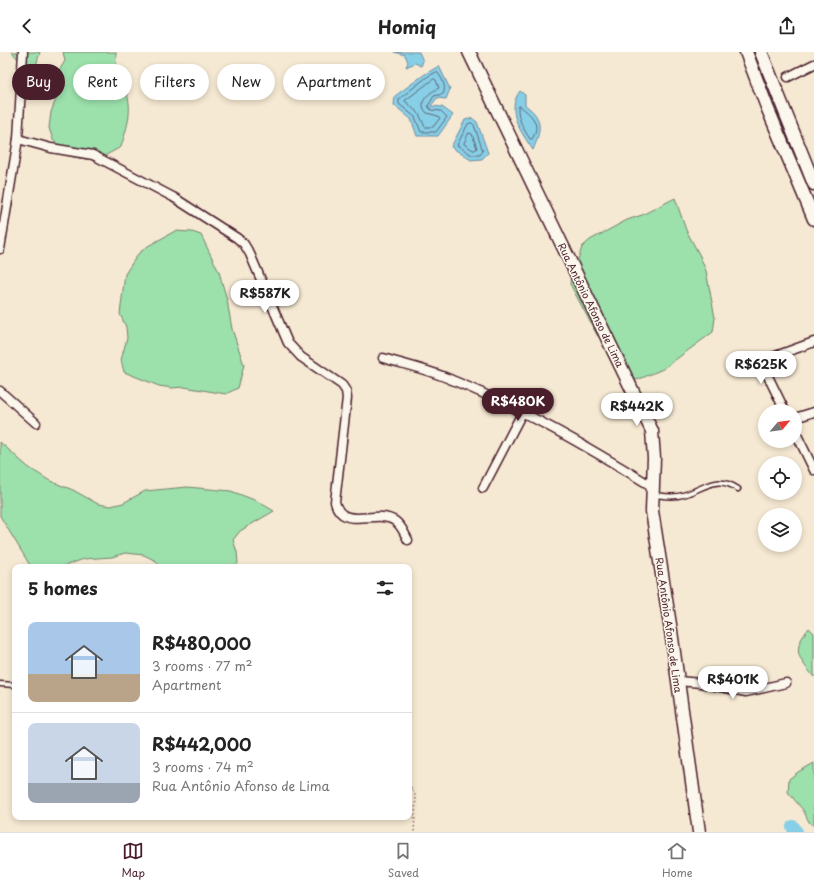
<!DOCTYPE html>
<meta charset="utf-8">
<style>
:root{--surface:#fff;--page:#f6f6f6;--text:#222;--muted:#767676;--line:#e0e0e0;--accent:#4a1f2b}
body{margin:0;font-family:"Playpen Sans",sans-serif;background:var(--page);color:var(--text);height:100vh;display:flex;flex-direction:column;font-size:15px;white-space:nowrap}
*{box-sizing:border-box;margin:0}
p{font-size:13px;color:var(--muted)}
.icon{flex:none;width:22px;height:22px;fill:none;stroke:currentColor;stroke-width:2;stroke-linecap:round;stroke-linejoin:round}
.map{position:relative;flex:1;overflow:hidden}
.side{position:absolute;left:12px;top:512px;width:400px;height:256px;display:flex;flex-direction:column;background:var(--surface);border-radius:8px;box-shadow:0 2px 6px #0003}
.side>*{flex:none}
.banner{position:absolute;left:12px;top:12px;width:400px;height:36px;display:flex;gap:8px}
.needle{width:26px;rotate:61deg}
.fabs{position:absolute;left:758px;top:352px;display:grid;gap:8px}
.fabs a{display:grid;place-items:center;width:44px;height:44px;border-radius:50%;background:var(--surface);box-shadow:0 2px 6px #0003;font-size:20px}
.price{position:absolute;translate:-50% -34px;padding:0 9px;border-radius:14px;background:#fff;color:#222;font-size:13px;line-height:26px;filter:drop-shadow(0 1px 2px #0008)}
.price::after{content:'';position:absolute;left:50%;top:24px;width:12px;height:9px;margin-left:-6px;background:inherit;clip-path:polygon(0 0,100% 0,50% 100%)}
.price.on{background:var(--accent);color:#fff}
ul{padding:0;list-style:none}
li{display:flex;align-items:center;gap:12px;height:100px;padding:0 16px}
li+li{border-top:1px solid var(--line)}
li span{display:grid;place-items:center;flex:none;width:112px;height:80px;border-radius:8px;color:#555}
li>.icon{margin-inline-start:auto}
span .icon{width:48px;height:48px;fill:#fffc;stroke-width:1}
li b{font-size:17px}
h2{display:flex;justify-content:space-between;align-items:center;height:48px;padding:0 16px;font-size:17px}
.pill{padding:0 14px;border-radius:18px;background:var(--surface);box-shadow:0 2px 6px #0003;font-size:14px;line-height:36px}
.pill.on{background:var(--accent);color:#fff}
header{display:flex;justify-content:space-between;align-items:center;height:52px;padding:0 16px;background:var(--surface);font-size:18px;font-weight:700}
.menu{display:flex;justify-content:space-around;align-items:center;height:56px;border-top:1px solid var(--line);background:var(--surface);font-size:11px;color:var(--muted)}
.menu a{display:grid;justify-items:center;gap:2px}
.menu .on{color:var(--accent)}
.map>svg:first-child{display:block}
</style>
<header><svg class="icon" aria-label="back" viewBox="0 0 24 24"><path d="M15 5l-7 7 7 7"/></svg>Homiq<svg class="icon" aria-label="share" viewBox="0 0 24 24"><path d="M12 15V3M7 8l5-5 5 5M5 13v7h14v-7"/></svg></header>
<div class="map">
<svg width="814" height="780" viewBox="0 0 814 780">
<rect width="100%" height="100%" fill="#f6e9d3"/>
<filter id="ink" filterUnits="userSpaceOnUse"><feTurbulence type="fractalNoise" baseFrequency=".025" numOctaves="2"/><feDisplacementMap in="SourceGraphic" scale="8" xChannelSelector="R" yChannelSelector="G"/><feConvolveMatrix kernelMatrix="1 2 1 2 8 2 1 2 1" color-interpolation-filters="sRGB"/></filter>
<g filter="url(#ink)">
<g fill="#9ce0ac" stroke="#73806c">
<polygon points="12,0 40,0 35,17 23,13"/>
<path d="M63,0H116C115,9 117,23 121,31C122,35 125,38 127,42C133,60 126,78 121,95L97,108L84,107L69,104L53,88L49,76L51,60L56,47L58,20L65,9Z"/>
<polygon points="675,146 686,178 700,204 706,219 715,266 713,280 663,317 637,328 626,321 612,300 597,283 570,232 571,219 578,208 582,195 590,188 627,168 642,163"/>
<polygon points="175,179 192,180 201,183 219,220 227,248 232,277 244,313 238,336 226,342 184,335 172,336 159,334 124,320 121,308 127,286 126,275 120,262 125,222 138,202 148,194"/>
<polygon points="0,390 28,415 50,429 73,438 98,452 111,454 123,451 145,439 187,435 231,439 257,449 274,459 240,479 233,488 237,500 238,511 235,515 160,515 156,509 144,503 125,501 112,505 84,507 61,515 31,515 0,464"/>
<path d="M809,576L814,581V625C798,606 791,598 809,576Z"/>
<polygon points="814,711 814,774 809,770 803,758 788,740 789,727 798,720"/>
</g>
<g fill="#86cfe7" stroke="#6e899c">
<polygon points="394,0 419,0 423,9 421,14 415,11 406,15 408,10 405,3"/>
<polygon points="439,14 450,37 446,47 437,46 431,54 442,55 453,63 438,84 417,84 411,67 394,53 395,44 425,22"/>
<path d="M520,39L525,43V53C544,66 541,79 533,98C521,80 505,59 520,39Z"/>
<polygon points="472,66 477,70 488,101 482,107 471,108 451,95 465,68"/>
</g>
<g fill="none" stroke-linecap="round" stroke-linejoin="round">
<g stroke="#626576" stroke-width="1">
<path d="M437,20C442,26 447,35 443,42L434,44L428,54L431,58L441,59L447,65L436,80H421L415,65L399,52V47L427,25Z"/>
<path d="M434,27L436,28L439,36C430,40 416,50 427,61L438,64L440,66L433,75H425L419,62L405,49Z"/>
<path d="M520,54C531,63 542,71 532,87H530C524,78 517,66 518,55Z"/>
<polygon points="472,71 474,73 483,99 480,103 472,103 457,93 468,72"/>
<polygon points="469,81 472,82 477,96 475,98 473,98 464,92"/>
</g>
<polyline stroke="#86cfe7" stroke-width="14" points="793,775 796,780"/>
<defs>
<g id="service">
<path d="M655,443C664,444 673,446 683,443C704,437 716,422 738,437"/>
<polyline points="0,632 15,633"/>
</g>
<g id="minor">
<polyline points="788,25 814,12"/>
<path d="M18,87L51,96L93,103L173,145L237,186L244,192L250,202L288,291L301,305L342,333L346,339L347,346L335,450C342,480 377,456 395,469C402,474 404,481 408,488"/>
<polyline points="0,197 18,87 23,0"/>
<path d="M383,306C406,313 430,318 452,328C523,357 588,395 653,435"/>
<polyline points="0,339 36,371"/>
<polyline points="785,359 765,318 770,306 814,290"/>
<polyline points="795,366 814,360"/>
<polyline points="795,379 814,418"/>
<polyline points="483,436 522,361"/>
<polyline points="678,629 701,631 746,640 786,631"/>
</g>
<g id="secondary">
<polyline points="469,0 652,379 654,406 652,459 671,579 699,780"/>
<polyline points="746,0 767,55 814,167"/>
<polyline points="761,0 814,132"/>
</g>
</defs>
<use href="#service" stroke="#4a1f2b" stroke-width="7"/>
<use href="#minor" stroke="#4a1f2b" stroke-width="11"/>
<use href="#secondary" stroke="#4a1f2b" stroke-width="15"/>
<polyline stroke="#4a1f2b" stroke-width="1.5" stroke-dasharray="1 3" stroke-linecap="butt" points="409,732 416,745 414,780"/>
<use href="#service" stroke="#fbf7ec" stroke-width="4"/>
<use href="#minor" stroke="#fbf7ec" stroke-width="8"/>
<use href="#secondary" stroke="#fbf7ec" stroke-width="12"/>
</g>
</g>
<g text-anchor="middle" stroke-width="3" stroke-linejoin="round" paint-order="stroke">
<g font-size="10" fill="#4a1f2b" stroke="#fbf7ec">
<text transform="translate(591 253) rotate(64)" y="4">Rua Antônio Afonso de Lima</text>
<text transform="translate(669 573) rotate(82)" y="4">Rua Antônio Afonso de Lima</text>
</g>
</g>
</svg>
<div class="fabs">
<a><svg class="needle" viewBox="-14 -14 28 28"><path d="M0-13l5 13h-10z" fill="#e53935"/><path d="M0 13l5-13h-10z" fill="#767676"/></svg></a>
<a><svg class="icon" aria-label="locate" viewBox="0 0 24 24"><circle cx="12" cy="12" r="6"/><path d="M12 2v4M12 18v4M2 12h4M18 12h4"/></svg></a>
<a><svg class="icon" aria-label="layers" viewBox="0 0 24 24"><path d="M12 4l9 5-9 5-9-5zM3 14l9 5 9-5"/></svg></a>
</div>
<b class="price" style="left:265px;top:262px">R$587K</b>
<b class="price" style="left:761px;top:333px">R$625K</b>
<b class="price on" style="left:518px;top:370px">R$480K</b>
<b class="price" style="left:637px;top:375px">R$442K</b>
<b class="price" style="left:733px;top:648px">R$401K</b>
<div class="banner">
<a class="pill on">Buy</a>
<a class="pill">Rent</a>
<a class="pill">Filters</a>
<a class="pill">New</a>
<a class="pill">Apartment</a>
</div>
<section class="side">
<h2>5 homes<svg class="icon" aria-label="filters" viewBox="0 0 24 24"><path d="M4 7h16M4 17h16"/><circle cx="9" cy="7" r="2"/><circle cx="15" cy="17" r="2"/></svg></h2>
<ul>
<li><span style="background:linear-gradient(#a9c7e8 65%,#b9a48a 0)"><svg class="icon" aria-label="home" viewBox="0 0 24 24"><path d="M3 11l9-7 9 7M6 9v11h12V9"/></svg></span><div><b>R$480,000</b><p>3 rooms · 77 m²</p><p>Apartment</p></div></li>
<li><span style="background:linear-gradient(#c9d6e8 75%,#9aa5b1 0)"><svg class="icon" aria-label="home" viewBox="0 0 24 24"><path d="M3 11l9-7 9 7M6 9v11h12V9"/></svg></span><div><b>R$442,000</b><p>3 rooms · 74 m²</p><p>Rua Antônio Afonso de Lima</p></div></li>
</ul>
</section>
</div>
<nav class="menu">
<a class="on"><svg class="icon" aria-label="map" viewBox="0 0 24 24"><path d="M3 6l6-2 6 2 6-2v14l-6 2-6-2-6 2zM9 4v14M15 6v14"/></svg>Map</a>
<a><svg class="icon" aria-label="saved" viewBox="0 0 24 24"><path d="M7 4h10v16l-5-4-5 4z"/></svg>Saved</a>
<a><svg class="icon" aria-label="home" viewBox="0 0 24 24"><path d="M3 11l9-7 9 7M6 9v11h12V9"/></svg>Home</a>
</nav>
